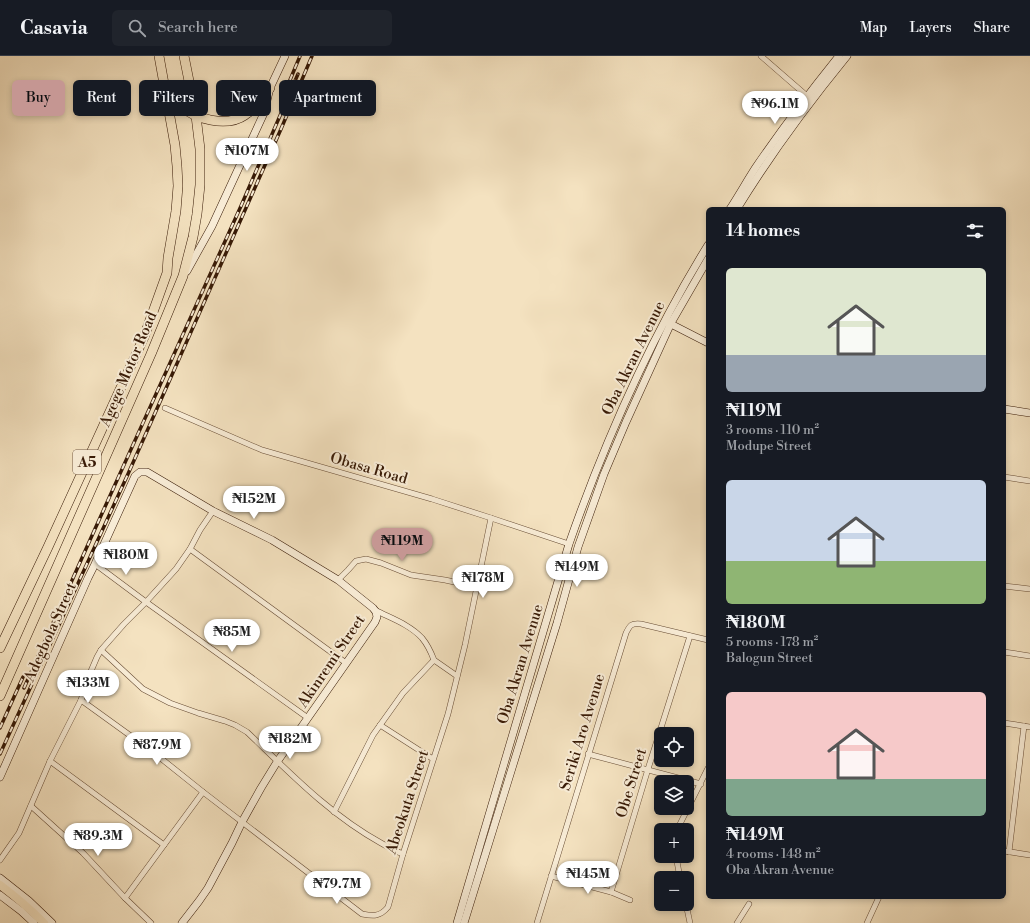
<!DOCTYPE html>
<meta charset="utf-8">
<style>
:root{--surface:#171b24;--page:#20242c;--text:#f1f3f6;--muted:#9ea1a6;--line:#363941;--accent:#c59692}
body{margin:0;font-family:"Libre Bodoni",serif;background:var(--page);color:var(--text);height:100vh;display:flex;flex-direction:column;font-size:15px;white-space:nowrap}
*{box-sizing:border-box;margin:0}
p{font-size:13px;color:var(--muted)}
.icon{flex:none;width:22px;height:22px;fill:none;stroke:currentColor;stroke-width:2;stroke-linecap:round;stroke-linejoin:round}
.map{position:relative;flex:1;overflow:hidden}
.drawer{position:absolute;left:706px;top:151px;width:300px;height:692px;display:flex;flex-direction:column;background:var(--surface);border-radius:6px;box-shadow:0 2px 6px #0003}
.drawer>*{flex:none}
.banner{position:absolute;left:12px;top:24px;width:380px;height:36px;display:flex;gap:8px}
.buttons{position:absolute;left:654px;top:671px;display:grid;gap:8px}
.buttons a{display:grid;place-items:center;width:40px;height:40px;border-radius:6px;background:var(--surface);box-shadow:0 2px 6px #0003;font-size:20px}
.price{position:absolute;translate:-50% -34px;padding:0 9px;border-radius:14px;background:#fff;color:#222;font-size:13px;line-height:26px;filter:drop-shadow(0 1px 2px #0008)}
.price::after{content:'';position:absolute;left:50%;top:24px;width:12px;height:9px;margin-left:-6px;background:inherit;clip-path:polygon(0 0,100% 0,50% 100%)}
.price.current{background:var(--accent);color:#111}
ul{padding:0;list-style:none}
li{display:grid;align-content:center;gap:8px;height:212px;padding:0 20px}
li span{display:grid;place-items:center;height:124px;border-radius:6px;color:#555}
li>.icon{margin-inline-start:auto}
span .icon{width:72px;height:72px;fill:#fffc;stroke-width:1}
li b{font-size:17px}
h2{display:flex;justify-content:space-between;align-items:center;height:48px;padding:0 20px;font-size:17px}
.tag{padding:0 14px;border-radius:6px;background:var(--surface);box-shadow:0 2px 6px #0003;font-size:14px;line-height:36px}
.tag.current{background:var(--accent);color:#111}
header{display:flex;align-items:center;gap:24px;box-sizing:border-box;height:56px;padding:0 20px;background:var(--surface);border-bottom:1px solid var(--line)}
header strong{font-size:19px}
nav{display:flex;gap:22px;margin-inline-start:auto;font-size:14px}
.search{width:280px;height:36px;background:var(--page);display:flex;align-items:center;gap:10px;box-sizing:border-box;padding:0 14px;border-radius:6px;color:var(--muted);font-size:15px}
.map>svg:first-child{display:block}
</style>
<header>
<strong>Casavia</strong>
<div class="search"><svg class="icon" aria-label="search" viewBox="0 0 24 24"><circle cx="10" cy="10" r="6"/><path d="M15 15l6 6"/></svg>Search here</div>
<nav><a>Map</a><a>Layers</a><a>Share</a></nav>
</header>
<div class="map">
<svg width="1030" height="867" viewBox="0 0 1030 867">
<rect width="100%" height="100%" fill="#f4e2c0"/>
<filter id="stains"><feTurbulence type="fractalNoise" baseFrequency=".005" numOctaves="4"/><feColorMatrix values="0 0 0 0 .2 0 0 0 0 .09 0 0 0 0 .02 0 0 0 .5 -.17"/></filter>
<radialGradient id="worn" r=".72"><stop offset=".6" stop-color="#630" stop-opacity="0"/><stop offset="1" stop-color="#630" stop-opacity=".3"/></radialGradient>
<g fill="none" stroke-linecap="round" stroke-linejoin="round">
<defs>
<g id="street">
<polyline points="761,0 807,40"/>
<polyline points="165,352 262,394 432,443 491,462 569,488"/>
<polyline points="1004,421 1030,425"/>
<polyline points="190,493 346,607"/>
<polyline points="95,508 146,546 308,662"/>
<polyline points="338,524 348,514 356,505 366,503 381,507 411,519 445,524 477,531"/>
<polyline points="1004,530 1030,533"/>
<path d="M375,554C390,562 409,568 422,582C427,588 431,596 434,604"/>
<path d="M101,594L143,633L170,647L198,657L225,665L235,669L247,676C289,716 330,759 381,787C388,791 395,795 403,798"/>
<polyline points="1004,596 1030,600"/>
<path d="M81,644L153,696L203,736L362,858C373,860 380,861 388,851L403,798L448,658L465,589L491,462"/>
<polyline points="1004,667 1030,671"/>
<polyline points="380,669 433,703"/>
<polyline points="588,698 701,728"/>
<polyline points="50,705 164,789"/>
<polyline points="31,750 83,797 125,842 151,867"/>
<polyline points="334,756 373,679 403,637 434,604 457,620"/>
<polyline points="677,774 708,712"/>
<polyline points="1004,795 1030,799"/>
<polyline points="1009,796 1024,670"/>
<polyline points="676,800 680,822"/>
<polyline points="0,804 19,777 50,705 81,644 88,622 97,601 101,594 124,568 146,546 176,513 190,493 200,474 213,455"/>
<polyline points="551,820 611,836 630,844"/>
<polyline points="611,836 648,713 690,580"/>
<polyline points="125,842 203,736"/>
<polyline points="686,848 690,867"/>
<path d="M537,867L626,577C630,569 631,567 641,568L708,584"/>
<polyline points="737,867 749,848"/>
<polyline points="867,867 879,841"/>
</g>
<g id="secondary">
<path d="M730,153C739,139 747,125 756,111C782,73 810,36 839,0"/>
<path d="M737,153C770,99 807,49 847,0"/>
<polyline points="187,215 212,170 264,57 270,32 285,0"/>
<polyline points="667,266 708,287"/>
<polyline points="1004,353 1030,357"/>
<polyline points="0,721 88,522 95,508 135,420 140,416 147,416 213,455 272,484 338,524 373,552 376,556 377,561 375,566 277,706 261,732 242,766 232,787 208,832 199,845 182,867"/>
<polyline points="0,822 29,845 52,867"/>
<polyline points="0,839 21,855 34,867"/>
<path d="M457,867L569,488C605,385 650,283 708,189"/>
<polyline points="464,867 557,567 578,491 604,418 626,366 671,267 708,203"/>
</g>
<path id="primary" d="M0,829C16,841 30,853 44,867"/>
<g id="highway">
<path d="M167,30C170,36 174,44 179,49C195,63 226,72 245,59C255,53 263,41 270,32"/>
<polyline points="0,592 48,491 144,281 167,217 168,202 176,155 178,130 177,110 175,89 159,0"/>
<polyline points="0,640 151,298 183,220 193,181 197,158 200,129 200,93 196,60 184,0"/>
</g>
</defs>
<use href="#street" stroke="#674c34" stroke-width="6"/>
<use href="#secondary" stroke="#381a06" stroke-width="8"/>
<use href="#primary" stroke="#381a06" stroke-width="10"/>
<use href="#highway" stroke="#381a06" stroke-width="10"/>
<use href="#street" stroke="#f8ecd6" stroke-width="5"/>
<use href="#secondary" stroke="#f8ecd6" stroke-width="7"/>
<use href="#primary" stroke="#f4e2c0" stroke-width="8"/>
<use href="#highway" stroke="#f4e2c0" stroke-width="9"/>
<defs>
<g id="rail">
<polyline points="290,24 300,0"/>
<polyline points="24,632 90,484 241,150 298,18"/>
<polyline points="0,672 23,621"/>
<polyline points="0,698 128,418 281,73 312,0"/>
</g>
</defs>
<use href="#rail" stroke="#381a06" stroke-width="3.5"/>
<use href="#rail" stroke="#f8ecd6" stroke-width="2" stroke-dasharray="6" stroke-linecap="butt"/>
</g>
<g text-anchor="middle" stroke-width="4" stroke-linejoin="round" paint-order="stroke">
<rect fill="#f8ecd6" stroke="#725944" stroke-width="1" x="73" y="394" width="28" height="24" rx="3"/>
<g font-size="14" font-weight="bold" fill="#381a06">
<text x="87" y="411">A5</text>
</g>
<g font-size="15" fill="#381a06" stroke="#f8ecd6">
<text transform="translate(633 302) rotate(-64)" y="5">Oba Akran Avenue</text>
<text transform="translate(128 313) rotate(-67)" y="5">Agege Motor Road</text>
<text transform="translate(369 412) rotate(16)" y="5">Obasa Road</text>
<text transform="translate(50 576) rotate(-66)" y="5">Adegbola Street</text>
<text transform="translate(331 605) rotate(-56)" y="5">Akinremi Street</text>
<text transform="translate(520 608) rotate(-73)" y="5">Oba Akran Avenue</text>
<text transform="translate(582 676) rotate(-73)" y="5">Seriki Aro Avenue</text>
<text transform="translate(631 727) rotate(-73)" y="5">Obe Street</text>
<text transform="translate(407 746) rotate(-72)" y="5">Abeokuta Street</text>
</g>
</g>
<rect width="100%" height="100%" filter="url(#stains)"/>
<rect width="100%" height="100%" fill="url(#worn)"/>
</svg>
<div class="buttons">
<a><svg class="icon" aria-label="locate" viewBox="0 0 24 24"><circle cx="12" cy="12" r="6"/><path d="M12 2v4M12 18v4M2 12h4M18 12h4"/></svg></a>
<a><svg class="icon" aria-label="layers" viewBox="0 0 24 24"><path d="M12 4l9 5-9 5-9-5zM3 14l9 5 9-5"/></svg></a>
<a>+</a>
<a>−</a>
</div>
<b class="price" style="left:775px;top:69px">₦96.1M</b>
<b class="price" style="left:247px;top:116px">₦107M</b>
<b class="price" style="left:254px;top:464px">₦152M</b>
<b class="price current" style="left:402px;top:506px">₦119M</b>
<b class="price" style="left:126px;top:520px">₦180M</b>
<b class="price" style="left:577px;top:532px">₦149M</b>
<b class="price" style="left:483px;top:543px">₦178M</b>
<b class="price" style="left:232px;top:597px">₦85M</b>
<b class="price" style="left:88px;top:648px">₦133M</b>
<b class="price" style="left:290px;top:704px">₦182M</b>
<b class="price" style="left:157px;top:710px">₦87.9M</b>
<b class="price" style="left:98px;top:801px">₦89.3M</b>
<b class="price" style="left:588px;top:839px">₦145M</b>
<b class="price" style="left:337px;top:849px">₦79.7M</b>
<div class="banner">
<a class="tag current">Buy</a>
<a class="tag">Rent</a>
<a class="tag">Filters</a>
<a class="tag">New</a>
<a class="tag">Apartment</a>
</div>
<section class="drawer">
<h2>14 homes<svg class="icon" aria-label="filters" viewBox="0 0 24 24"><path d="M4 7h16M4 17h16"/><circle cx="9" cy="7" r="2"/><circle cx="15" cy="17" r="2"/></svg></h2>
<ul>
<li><span style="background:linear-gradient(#dfe7d0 70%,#9aa5b1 0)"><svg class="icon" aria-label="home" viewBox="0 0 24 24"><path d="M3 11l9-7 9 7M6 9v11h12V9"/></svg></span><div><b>₦119M</b><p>3 rooms · 110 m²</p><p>Modupe Street</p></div></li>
<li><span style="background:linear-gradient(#c9d6e8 65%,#8fb573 0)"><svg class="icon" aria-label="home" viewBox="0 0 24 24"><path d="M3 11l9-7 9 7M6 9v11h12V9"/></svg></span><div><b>₦180M</b><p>5 rooms · 178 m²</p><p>Balogun Street</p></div></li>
<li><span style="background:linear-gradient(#f6c9c9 70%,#7fa58c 0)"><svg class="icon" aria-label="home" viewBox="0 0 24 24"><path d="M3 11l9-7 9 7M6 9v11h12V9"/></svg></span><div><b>₦149M</b><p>4 rooms · 148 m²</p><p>Oba Akran Avenue</p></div></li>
</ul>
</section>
</div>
